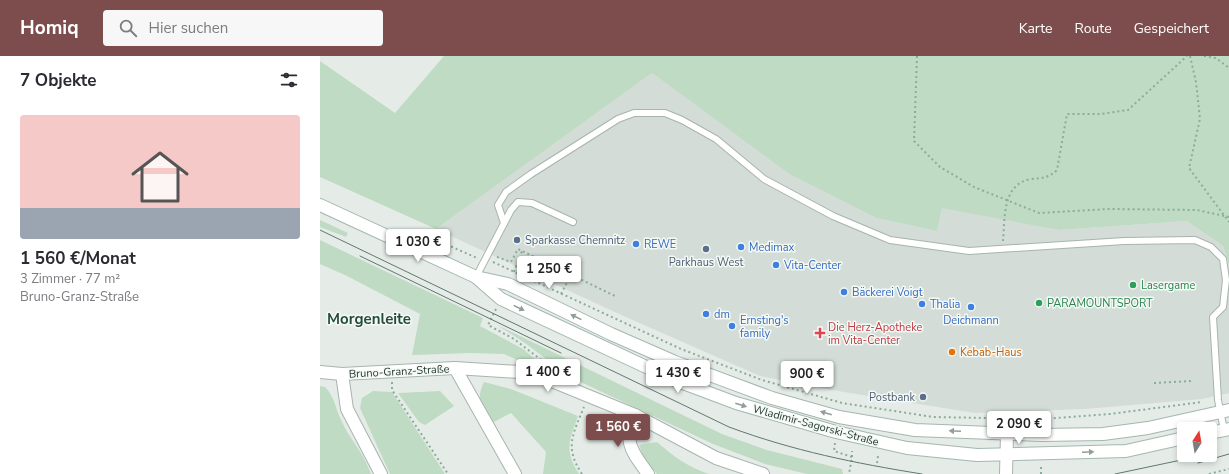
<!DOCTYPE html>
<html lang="de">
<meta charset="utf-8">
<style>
:root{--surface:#fff;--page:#f7f7f7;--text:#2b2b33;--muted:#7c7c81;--accent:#7d4d4d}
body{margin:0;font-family:"Nunito Sans",sans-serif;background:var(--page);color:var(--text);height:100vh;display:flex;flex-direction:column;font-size:15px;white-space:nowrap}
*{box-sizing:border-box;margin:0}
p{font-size:13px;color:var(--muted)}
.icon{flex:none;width:22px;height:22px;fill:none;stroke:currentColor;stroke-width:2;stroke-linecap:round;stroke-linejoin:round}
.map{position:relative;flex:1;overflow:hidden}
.panel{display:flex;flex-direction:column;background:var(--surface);width:320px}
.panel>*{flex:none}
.needle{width:26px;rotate:11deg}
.fabs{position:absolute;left:857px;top:366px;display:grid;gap:8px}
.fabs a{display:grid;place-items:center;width:40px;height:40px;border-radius:4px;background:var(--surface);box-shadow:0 2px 6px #0003;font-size:20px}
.price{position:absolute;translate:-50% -34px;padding:0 9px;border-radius:4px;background:#fff;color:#222;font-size:13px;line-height:26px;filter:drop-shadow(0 1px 2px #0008)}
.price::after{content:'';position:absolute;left:50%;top:24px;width:12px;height:9px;margin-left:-6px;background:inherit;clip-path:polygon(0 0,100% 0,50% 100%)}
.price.selected{background:var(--accent);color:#fff}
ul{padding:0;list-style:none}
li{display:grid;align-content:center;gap:8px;height:212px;padding:0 20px}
li span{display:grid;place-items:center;height:124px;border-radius:4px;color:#555}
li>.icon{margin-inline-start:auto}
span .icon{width:72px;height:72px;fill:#fffc;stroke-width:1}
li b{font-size:17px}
h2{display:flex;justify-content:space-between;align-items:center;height:48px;padding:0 20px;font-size:17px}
header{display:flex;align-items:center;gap:24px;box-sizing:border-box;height:56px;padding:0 20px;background:var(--accent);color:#fff}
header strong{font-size:19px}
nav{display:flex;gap:22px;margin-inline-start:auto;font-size:14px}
.search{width:280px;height:36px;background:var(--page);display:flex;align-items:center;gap:10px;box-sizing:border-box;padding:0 14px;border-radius:4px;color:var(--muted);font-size:15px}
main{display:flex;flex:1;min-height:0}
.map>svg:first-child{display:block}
</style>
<header>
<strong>Homiq</strong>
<div class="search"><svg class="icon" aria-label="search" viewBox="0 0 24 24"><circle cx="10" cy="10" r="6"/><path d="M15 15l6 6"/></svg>Hier suchen</div>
<nav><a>Karte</a><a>Route</a><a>Gespeichert</a></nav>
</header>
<main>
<section class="panel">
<h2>7 Objekte<svg class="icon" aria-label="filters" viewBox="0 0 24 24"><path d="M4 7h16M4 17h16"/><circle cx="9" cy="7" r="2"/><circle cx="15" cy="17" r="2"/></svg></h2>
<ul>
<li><span style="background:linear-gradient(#f6c9c9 75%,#9aa5b1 0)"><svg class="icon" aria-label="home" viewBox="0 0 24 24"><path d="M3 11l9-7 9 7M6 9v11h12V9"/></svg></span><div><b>1 560 €/Monat</b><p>3 Zimmer · 77 m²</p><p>Bruno-Granz-Straße</p></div></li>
</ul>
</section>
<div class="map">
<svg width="909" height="418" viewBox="0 0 909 418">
<rect width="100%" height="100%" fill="#e5ece8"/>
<polygon fill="#d3dcd6" points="332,17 469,118 556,162 617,175 622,151 739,174 867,165 903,190 909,208 909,337 882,343 765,353 655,357 524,336 440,320 299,258 116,173"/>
<g fill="#c0dbc3">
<polygon points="124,0 909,0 909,208 903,190 867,165 739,174 622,152 617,175 556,162 469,118 332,17 116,173 0,121 0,5 75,57"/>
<polygon points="0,164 28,177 26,181 0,171"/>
<polygon points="0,184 163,262 160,270 203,293 229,315 225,316 184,298 151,297 92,299 100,258 27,220 0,208"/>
<polygon points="177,269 402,378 447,394 522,413 523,418 487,418 445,408 393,388 250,321 205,287"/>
<path d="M164,326L191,333L258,360C249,385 244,395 259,418H223L226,396L191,357L172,367C162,352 155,344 164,326Z"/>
<path d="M0,330L5,331C15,341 15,352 21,364C30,384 43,395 51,418H0Z"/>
<polygon points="53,335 72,336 125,418 70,418 40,352 42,342"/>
<polygon points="120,335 134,350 105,369 99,366 78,337"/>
<path d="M337,386C353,400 368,411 389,418H337L324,403L319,389Z"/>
</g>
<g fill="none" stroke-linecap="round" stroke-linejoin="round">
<defs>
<g id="lane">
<polyline points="184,167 178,149 186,136 211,118 298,63 314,57 345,57 362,64 396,83 444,123 513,160 570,184 649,195 804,185 875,184 891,191 903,203 906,224 903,251 893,261 898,344 904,374"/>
<polyline points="156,221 191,154 198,146 212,147 253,166"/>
</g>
<g id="street">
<polyline points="135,312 195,418"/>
<polyline points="0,316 22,318 135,312 199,316 222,321 315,359 396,402 443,418"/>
<polyline points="22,318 27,353 61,418"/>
<path d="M315,359C303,388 312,395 328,418"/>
<polyline points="686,418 687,378"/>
</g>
<g id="secondary">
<polyline points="0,149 156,221 188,228 291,278 355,306 452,342 519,361 595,374 722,379 783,378 828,372 909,354"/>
<polyline points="157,222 181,243 352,323 416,347 516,376 587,392 657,399 806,395 864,382"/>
<polyline points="890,377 909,373"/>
</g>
</defs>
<use href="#lane" stroke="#a8b4ae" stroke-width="8"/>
<use href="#street" stroke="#a8b4ae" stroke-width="14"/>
<use href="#secondary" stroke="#a4b7ae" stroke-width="14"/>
<g stroke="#89ac9b" stroke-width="2" stroke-dasharray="2 3" stroke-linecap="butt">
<polyline points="597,0 594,85 620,111 654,131 719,157 789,153 877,154 909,161"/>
<polyline points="870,0 876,26 880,63 869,112 909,166"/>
<polyline points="884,0 896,2 909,12"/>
<polyline points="98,180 112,182 157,202"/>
<path d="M683,185C685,162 682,128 711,123C722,122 729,122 737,114L747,58H781L808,54L867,0"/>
<polyline points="177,201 191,206 198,193 297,241"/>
<polyline points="173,206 361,293 442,324 522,347 613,361 722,363 790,358 882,346"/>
<polyline points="194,216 202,195"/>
<polyline points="241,238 251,219 256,220"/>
<polyline points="176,253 168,269 194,283 229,310"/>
<polyline points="72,326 72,334 128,418"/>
<polyline points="834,327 872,325"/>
<polyline points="515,387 514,395 532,401 529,418"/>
<polyline points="532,401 532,395"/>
<polyline points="557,407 558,400"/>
<path d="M262,418C244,391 253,378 264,351"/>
<polyline points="721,418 721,408"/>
<polyline points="889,418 909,413"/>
</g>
<use href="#lane" stroke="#fff" stroke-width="6"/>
<use href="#street" stroke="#fff" stroke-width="12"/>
<use href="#secondary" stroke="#fff" stroke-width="12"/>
<g stroke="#61776e" stroke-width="1">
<path d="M0,174L409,371C474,395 534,407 602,418"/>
<polyline points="40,200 241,297"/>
<polyline points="878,407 909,398"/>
<polyline points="795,418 885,399"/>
</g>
</g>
<defs><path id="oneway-solid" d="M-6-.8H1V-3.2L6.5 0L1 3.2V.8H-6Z"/></defs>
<g fill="#929e99">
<use href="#oneway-solid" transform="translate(199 252) rotate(26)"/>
<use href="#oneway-solid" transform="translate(256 261) rotate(-154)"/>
<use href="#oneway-solid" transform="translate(421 349) rotate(18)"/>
<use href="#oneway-solid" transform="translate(506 357) rotate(-164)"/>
<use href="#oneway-solid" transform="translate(635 375) rotate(-178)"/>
<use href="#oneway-solid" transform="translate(768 396) rotate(-2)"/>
</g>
<g fill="#5c6f8a" stroke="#f5f9f6" stroke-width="1.5">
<circle cx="197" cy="184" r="4"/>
<circle cx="386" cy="193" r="4"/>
<circle cx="603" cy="341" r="4"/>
</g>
<g fill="#3f7fe0" stroke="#f5f9f6" stroke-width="1.5">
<circle cx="316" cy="188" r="4"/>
<circle cx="421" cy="191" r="4"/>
<circle cx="456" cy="209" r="4"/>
<circle cx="524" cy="236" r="4"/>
<circle cx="602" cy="248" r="4"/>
<circle cx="651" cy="251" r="4"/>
<circle cx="386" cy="258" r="4"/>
<circle cx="412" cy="270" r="4"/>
</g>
<g fill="#2e9e5b" stroke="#f5f9f6" stroke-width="1.5">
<circle cx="813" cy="229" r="4"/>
<circle cx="719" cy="247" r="4"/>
</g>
<path fill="#e0444e" stroke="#f5f9f6" stroke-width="1.5" d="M498 271h4v4h4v4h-4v4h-4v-4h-4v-4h4z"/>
<circle fill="#e8710a" stroke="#f5f9f6" stroke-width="1.5" cx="632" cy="296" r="4"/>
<g text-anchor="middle" stroke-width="3" stroke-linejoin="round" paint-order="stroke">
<g font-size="11" fill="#4e5e75" stroke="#f5f9f6" text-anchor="start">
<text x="205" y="188">Sparkasse Chemnitz</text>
<text x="386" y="210" text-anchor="middle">Parkhaus West</text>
<text x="595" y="345" text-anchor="end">Postbank</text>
</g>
<g font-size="11" fill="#366cbe" stroke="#f5f9f6" text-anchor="start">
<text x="324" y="192">REWE</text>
<text x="429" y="195">Medimax</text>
<text x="464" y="213">Vita-Center</text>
<text x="532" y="240">Bäckerei Voigt</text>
<text x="610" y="252">Thalia</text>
<text x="394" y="262">dm</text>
<text x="420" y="268">Ernsting's<tspan x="420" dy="13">family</tspan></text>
<text x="651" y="268" text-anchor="middle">Deichmann</text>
</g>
<g font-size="11" fill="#27864d" stroke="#f5f9f6" text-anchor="start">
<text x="821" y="233">Lasergame</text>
<text x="727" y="251">PARAMOUNTSPORT</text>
</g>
<g font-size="11" fill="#be3a42" stroke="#f5f9f6" text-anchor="start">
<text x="508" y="275">Die Herz-Apotheke<tspan x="508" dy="13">im Vita-Center</tspan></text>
</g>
<g font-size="11" fill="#c56008" stroke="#f5f9f6" text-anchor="start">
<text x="640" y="300">Kebab-Haus</text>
</g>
<g font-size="11" fill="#263c33" stroke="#f5f9f6">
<text transform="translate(79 315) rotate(-3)" y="4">Bruno-Granz-Straße</text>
<text transform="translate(496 369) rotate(15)" y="4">Wladimir-Sagorski-Straße</text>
</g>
<g font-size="15" font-weight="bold" fill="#244c3c" stroke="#f5f9f6">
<text x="49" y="268">Morgenleite</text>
</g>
</g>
</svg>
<div class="fabs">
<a><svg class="needle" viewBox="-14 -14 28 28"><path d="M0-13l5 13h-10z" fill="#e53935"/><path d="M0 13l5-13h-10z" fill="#7c7c81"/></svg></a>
</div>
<b class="price" style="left:98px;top:207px">1 030 €</b>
<b class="price" style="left:229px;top:234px">1 250 €</b>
<b class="price" style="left:228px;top:337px">1 400 €</b>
<b class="price" style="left:358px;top:338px">1 430 €</b>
<b class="price" style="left:487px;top:339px">900 €</b>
<b class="price" style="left:699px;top:389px">2 090 €</b>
<b class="price selected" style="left:298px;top:392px">1 560 €</b>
</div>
</main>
